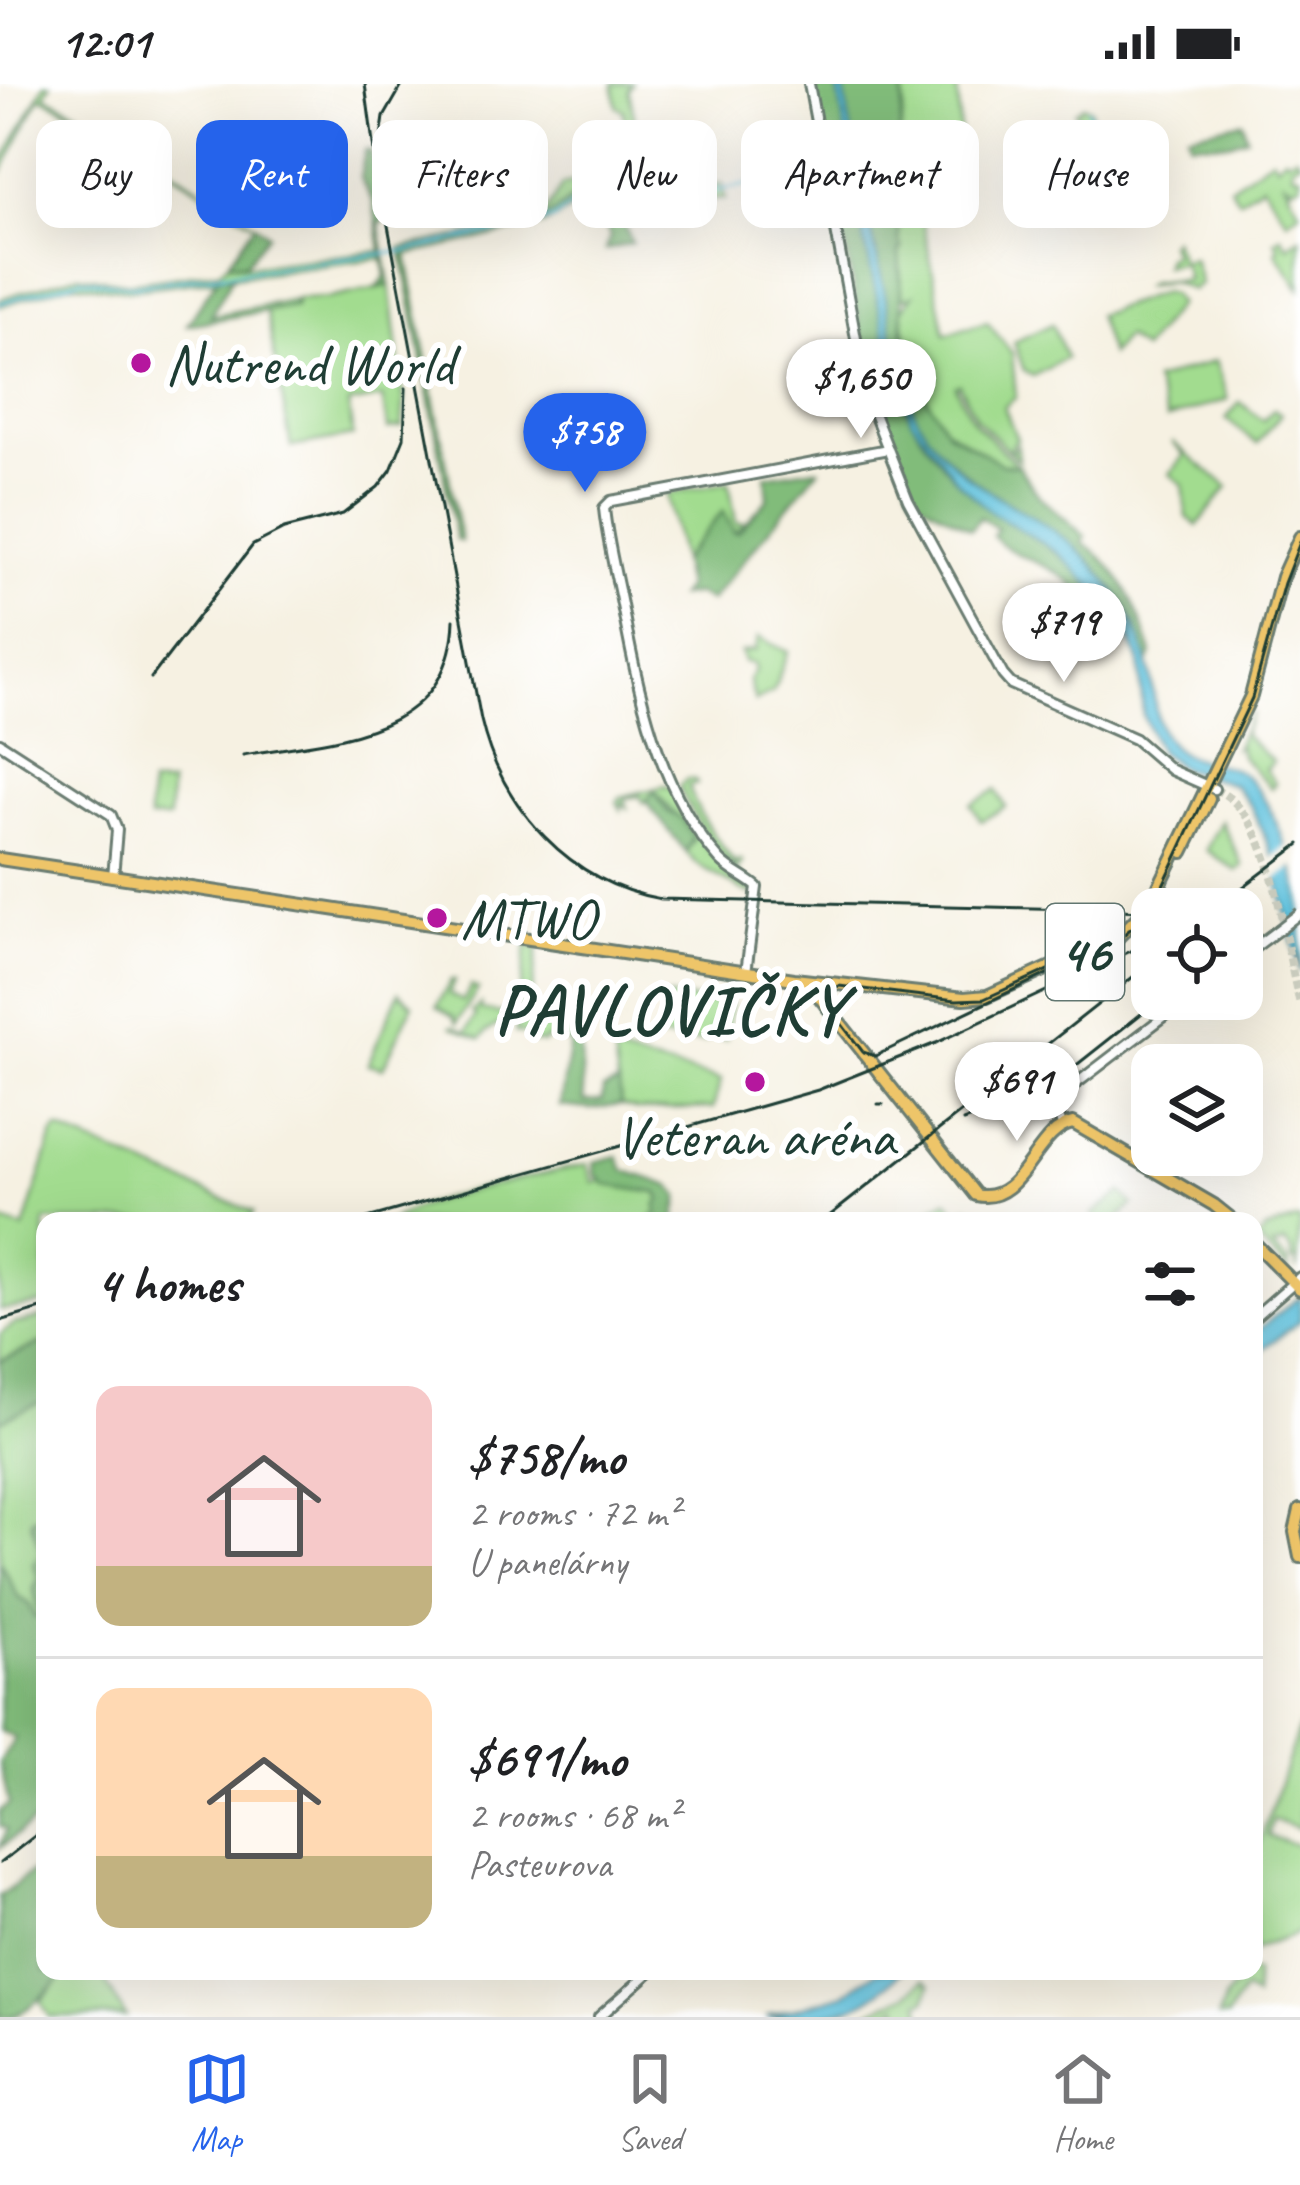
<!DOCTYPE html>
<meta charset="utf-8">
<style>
:root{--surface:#fff;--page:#f6f6f6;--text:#202124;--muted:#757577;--line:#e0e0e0;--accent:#2563eb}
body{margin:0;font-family:Caveat,sans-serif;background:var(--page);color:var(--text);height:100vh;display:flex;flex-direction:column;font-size:45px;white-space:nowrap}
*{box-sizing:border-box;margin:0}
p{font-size:39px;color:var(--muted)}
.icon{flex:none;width:66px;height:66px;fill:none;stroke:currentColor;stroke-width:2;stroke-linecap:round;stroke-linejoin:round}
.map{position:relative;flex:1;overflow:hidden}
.panel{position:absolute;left:36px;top:1128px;width:1227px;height:768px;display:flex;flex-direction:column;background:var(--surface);border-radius:24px;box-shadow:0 12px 48px #0002}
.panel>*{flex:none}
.top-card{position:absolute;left:36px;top:36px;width:1230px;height:108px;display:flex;gap:24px}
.controls{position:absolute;left:1131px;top:804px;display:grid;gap:24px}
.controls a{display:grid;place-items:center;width:132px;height:132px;border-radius:24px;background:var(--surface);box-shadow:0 12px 48px #0002;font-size:60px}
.price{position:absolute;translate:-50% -102px;padding:0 27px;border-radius:42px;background:#fff;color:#222;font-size:39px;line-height:78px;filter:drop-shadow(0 3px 6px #0008)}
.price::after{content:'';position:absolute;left:50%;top:72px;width:36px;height:27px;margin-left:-18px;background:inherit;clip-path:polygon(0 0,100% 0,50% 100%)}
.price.current{background:var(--accent);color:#fff}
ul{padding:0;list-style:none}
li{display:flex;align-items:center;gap:36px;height:300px;padding:0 60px}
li+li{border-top:3px solid var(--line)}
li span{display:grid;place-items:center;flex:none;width:336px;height:240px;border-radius:24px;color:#555}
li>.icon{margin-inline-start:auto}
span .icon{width:144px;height:144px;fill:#fffc;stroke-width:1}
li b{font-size:51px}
h2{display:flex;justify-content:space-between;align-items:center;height:144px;padding:0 60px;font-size:51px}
.tag{padding:0 42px;border-radius:24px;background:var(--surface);box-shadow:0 12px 48px #0002;font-size:42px;line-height:108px}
.tag.current{background:var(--accent);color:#fff}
.status{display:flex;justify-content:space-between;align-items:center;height:84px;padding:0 60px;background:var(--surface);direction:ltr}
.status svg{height:33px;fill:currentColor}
.menu{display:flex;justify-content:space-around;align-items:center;height:168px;border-top:3px solid var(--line);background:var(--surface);font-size:33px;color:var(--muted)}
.menu a{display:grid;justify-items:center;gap:6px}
.menu .current{color:var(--accent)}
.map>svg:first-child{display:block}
</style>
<div class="status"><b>12:01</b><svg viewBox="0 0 49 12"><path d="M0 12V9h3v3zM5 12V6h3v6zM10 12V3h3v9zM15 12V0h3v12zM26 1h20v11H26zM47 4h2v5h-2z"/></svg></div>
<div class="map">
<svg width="1300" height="1933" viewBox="0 0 1300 1933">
<rect width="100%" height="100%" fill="#fff"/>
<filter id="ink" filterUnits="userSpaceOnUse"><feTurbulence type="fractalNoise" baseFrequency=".00833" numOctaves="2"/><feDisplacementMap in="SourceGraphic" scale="24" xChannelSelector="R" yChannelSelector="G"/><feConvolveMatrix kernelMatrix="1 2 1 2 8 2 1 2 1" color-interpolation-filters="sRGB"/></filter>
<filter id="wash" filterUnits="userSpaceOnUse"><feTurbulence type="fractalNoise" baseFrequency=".004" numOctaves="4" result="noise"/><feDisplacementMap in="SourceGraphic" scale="48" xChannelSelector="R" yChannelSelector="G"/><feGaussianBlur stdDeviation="2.7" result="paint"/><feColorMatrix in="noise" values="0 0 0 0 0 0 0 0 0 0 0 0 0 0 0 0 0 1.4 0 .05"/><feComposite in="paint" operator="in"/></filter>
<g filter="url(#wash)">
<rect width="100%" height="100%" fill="#f6f1e2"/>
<g fill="#a2dc8f" stroke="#608c62" stroke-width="3">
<polygon points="45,0 51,0 45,11 104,41 255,140 87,35 40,13 0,93 0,82"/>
<polygon points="613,0 632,0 629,6 638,52 645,65 640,74 630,77 627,75 637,72 632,47 626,45 623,26 617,23"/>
<path d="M901,0H957L963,102L919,117L945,250L987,238L1012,269L1016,313L1004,323L1017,355L1009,364L1013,366L1017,361L1018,376L976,334L959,300L955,302L973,337L1018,382L1002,381L943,343L911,287L902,226L913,211L903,215C898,168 894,123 896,75C898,49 909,25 901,0Z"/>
<path d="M1083,21L1090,25C1100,57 1090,72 1061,85L1051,78L1022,84L1020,75L1086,62L1088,39L1077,40L1080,35L1075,28Z"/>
<polygon points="1296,71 1300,76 1292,81 1292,88 1300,90 1300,99 1288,105 1290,99 1286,100 1282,94 1300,127 1287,136 1262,100 1239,116 1230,103 1272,74 1277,80 1285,72 1288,75"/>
<polygon points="599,93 680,108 722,100 725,115 667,118 611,110 594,112 592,107 542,137 562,101"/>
<polygon points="1281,152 1288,162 1300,153 1300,205 1276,168 1279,163 1275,157"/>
<path d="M1173,155L1181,177L1193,174L1200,200L1192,206L1170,197L1145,202C1155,193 1173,200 1187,195L1182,178L1164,182L1166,173L1173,170L1169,159Z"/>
<polygon points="382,167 383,174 128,206 72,199 0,222 0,215 77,191 128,199 219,187 228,179 248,182"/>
<polygon points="390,201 404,317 402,343 388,345 382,314 348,320 353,352 291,363 266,226 295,222 295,215 329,214"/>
<polygon points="1163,208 1171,210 1178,220 1142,266 1125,253 1110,271 1097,231"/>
<polygon points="1052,240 1066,274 1033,292 1024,287 1014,258"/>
<polygon points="1215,277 1228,315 1167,335 1154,297"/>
<polygon points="1240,318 1263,337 1274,325 1281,330 1257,360 1226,335"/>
<polygon points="1172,358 1228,403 1197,442 1187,433 1183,401 1170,390 1185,371"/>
<polygon points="729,398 736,439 747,439 734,448 725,432 717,436 681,477 667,410"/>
<polygon points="758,553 788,568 773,608 755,617 749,597 755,586 753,579 744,578 741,569 756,566"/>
<polygon points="1252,628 1243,650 1273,678 1265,685 1275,699 1271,704 1241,672 1239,662 1235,664"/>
<path d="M687,695L695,696L697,700L689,702C697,732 717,755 735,779L741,776L743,779L738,785C709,766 694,732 679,703Z"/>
<polygon points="150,701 170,701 169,735 149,735"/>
<path d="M665,702L671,704L708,765L753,802V810C741,808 738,803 727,797C708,787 701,786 686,768L694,755C681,737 668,724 655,707L643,719L640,712L625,714L627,723L622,719L621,725L617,718L620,713Z"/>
<polygon points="996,706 1006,723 981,737 971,720"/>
<polygon points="1221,737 1243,782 1237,787 1206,766"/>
<polygon points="527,862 538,863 528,936 517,931"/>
<polygon points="451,896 455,896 449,910 463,917 471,902 478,905 457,939 454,933 437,922"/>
<polygon points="399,908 413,920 383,984 368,980"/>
<polygon points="668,913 731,920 726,955 718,954 720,943 712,942 710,954 705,958 660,954"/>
<polygon points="481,920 481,926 507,930 506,936 486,948 481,955 450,942 466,948 476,931 472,928"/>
<polygon points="518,939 571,947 570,958 546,955 544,959 534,958 531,951 516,948"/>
<polygon points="614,969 721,996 713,1024 638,1026 621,1021"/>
<polygon points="58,1045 253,1128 250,1137 45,1137 45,1219 0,1226 0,1137 24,1145 52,1054"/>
<path d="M587,1080L594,1099L601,1096L608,1101L658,1109L661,1116L656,1133L647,1137H531L529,1134L527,1137H392C423,1112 544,1091 587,1080Z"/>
<polygon points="1122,1108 1133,1121 1116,1137 1098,1137 1093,1130"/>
<polygon points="947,1116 958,1129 969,1123 982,1137 911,1137"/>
<polygon points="1296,1136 1300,1137 1297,1186 1296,1177 1292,1177 1292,1168 1285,1159 1273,1163 1288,1179 1288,1186 1257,1156 1265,1147"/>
<polygon points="45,1233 45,1258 0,1277 0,1250 14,1240"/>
<polygon points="45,1316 45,1430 33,1433 31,1439 42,1465 39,1531 34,1535 13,1523 0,1483 0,1337"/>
<path d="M1300,1640V1745L1273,1736L1268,1752L1300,1762V1847C1285,1858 1269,1856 1254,1867V1775Z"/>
<polygon points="74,1887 99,1887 126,1933 50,1933 41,1918 58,1897"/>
<polygon points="1247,1888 1255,1889 1255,1914 1244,1906 1227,1933 1218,1933 1225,1914"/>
<polygon points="924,1895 931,1901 926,1916 920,1918 922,1933 901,1933 898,1921 881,1933 858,1933 907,1910"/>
</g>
<g fill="#81bc7a" stroke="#507c57" stroke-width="3">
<path d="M814,0H837C848,69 863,138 878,206C885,241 888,279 901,313C913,344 934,371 957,396C998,442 1100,479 1120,537L1116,545L1123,561L1118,566C1101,538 1086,508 1059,490C1040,477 1005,469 993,452L998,445L980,433L971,445L913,412L890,353L861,250L838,118L837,73L823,60Z"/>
<path d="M843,0H901L904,7L896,82L899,158L902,165L899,167L903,246L913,292L948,348L1002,380L1018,382L1040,413L1086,453L1082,459C1122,482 1139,529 1152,570L1148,579C1132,535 1113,495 1076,464C1024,422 967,405 925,347C897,307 894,254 884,207C870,138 854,70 843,0Z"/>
<polygon points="1242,37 1247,53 1229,59 1190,58 1188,50"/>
<polygon points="365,67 371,67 384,137 379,139 390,201 377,204 386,191 373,118 360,94"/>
<polygon points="592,106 594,112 544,141 407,171 461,457 456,456 401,164 542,137 575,113"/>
<polygon points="605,117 613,117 632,159 606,166 610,153 599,122"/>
<polygon points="255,140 268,150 246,179 228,179"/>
<polygon points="233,191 211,232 295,215 295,222 187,241 218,193"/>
<polygon points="815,384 819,385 710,517 696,510 679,512 686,503 681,477 723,427 734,448 738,448 768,414 766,392"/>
<polygon points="654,707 667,727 683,735 693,753 686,768 646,718"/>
<polygon points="572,947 580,953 584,1018 602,1017 603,1005 619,999 621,1021 590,1025 560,1022"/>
<polygon points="618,1072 624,1086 671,1102 680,1112 675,1137 647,1137 657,1130 657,1120 661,1116 658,1109 607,1101 596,1091 594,1078"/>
<polygon points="45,1258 45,1316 0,1337 0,1277"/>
<polygon points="45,1430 45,1729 0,1764 7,1745 0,1742 0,1727 9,1720 0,1678 15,1654 0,1647 0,1477 18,1513 29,1520 35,1534 39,1531 34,1505 39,1494 33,1480 41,1469 31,1436"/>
<path d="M45,1778V1887H74C46,1901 34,1933 0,1933V1812Z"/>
</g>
<g fill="#60c2de" stroke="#408089" stroke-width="3">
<path d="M837,0H843C854,69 869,137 884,206C893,249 896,298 919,337C961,409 1026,418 1080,468C1116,501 1142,544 1151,592C1155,612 1154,636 1166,654C1183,680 1213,675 1238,687C1269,703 1296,783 1300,816C1300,839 1300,865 1300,889L1271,767L1251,723L1234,701L1183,685L1159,668L1143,632L1139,576L1117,528L1058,468L991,428L958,398L911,335L892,280L863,150Z"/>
<polygon points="1300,1212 1300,1237 1254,1272 1254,1249"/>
<path d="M877,1887H902C860,1933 824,1933 766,1933L844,1910Z"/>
</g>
<polygon fill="#f6f1e2" points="1289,760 1297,780 1273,798 1268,777"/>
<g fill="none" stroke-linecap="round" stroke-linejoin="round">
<g stroke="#60c2de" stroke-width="3">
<path d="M1060,84C1089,72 1097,56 1088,25"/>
<polyline points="0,219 81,195 132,202 405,167 552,136 584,112 604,107 679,114 814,88 853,85"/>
</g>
</g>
</g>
<g filter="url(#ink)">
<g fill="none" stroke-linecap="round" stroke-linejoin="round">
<path stroke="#cbcdbf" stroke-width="8" stroke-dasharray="8 4" stroke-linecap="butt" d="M1214,705C1276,729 1283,862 1300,919"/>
<defs>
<g id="minor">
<polyline points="809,0 866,309 908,416 1003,591 1011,600 1135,655 1171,686 1214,705"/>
<polyline points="0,659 111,731 117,746 113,793"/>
<polyline points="1242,873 1278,846"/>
<path d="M746,888L757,803C746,793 731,788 720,776C657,705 638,606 621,516C615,486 607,455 604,424L611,417L888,365"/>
<polyline points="1062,1041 1056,1024 1060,1012 1187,915"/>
<polyline points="1254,1233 1300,1193"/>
<polyline points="599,1933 651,1887"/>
</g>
<g id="major">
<polyline points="1183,768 1209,715"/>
<polyline points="0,775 794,895 964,914 987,912 1119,852 1150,821 1251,612 1282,493 1300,453"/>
<path d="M797,896L818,911L976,1111C1023,1122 1035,1045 1073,1039L1214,1121L1234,1137"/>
<polyline points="1254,1159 1300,1205"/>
<polyline points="1300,1426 1295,1448 1300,1473"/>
</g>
</defs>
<use href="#minor" stroke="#6a7c71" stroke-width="14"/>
<use href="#major" stroke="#6a7c71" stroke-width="16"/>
<use href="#minor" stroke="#fff" stroke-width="8"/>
<use href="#major" stroke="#eec569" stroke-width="10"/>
<polyline stroke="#1f3d34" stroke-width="3" points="1152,826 1118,856 875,972 863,968 827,921 830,906 839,902 956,916 984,915 1120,853 1141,837 1156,816 1252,614 1284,499 1300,458"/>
<g stroke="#1f3d34" stroke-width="3">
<path d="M365,0L374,67L481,636C502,725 570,799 661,815L1152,827"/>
<polyline points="380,61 384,33 403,0"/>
<polyline points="151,594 253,461 284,445 343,430 378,403 391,386 404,354 406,304"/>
<path d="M243,671C332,655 450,655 454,536"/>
<polyline points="1183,825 1228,809"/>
<polyline points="1214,825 1300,760"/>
<polyline points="878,1020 883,1020"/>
<polyline points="963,1037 1045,1006 1160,915"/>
<polyline points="357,1137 818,1006 936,959 1152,857"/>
<polyline points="823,1137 1152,878"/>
<polyline points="0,1237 45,1224"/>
<polyline points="0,1779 45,1744"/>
</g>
<defs>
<polyline id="minor-bridge" points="1278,846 1300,829"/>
</defs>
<use href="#minor-bridge" stroke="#6a7c71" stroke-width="14" stroke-linecap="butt"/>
<use href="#minor-bridge" stroke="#fff" stroke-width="8"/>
</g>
</g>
<g fill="#b5179e" stroke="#fff" stroke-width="4.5">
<circle cx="141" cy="279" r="12"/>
<circle cx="437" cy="834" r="12"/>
<circle cx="755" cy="998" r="12"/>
</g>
<g text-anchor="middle" stroke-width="12" stroke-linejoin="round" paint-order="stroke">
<rect fill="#fff" stroke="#627771" stroke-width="3" x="1046" y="820" width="78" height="96" rx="9"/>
<g font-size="54" font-weight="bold" fill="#1f3d34">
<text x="1085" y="887">46</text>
</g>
<g font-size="57" fill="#1f3d34" stroke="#fff" text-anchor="start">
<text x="165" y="299">Nutrend World</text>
<text x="461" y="854">MTWO</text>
<text x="755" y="1072" text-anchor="middle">Veteran aréna</text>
</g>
<g font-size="69" font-weight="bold" letter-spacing="3" fill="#1f3d34" stroke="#fff">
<text x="671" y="949">PAVLOVIČKY</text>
</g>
</g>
</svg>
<div class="controls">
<a><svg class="icon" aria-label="locate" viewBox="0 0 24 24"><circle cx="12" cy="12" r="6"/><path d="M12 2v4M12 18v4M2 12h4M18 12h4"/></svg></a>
<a><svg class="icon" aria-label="layers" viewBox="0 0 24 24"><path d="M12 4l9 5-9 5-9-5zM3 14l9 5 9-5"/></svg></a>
</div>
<b class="price" style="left:861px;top:357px">$1,650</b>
<b class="price current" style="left:585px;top:411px">$758</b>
<b class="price" style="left:1064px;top:601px">$719</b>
<b class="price" style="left:1017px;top:1060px">$691</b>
<div class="top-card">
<a class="tag">Buy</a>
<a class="tag current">Rent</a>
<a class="tag">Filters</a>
<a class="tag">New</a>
<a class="tag">Apartment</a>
<a class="tag">House</a>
</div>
<section class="panel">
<h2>4 homes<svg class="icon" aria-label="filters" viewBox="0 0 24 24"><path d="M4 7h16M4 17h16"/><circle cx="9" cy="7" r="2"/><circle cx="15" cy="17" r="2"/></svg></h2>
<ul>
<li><span style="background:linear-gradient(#f6c9c9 75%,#c2b280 0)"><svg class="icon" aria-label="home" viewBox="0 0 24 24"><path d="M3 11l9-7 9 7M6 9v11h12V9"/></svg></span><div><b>$758/mo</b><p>2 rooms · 72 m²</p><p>U panelárny</p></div></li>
<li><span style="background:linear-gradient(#ffd9b3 70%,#c2b280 0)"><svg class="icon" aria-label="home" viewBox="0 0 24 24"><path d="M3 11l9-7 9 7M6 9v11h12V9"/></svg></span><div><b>$691/mo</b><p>2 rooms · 68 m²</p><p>Pasteurova</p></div></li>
</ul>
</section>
</div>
<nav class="menu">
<a class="current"><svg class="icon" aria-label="map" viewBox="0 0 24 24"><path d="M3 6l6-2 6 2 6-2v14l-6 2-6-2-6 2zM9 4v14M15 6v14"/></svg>Map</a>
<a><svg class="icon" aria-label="saved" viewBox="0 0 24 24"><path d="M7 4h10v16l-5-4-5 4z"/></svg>Saved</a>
<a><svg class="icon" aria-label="home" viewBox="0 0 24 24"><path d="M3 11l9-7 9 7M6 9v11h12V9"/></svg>Home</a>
</nav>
